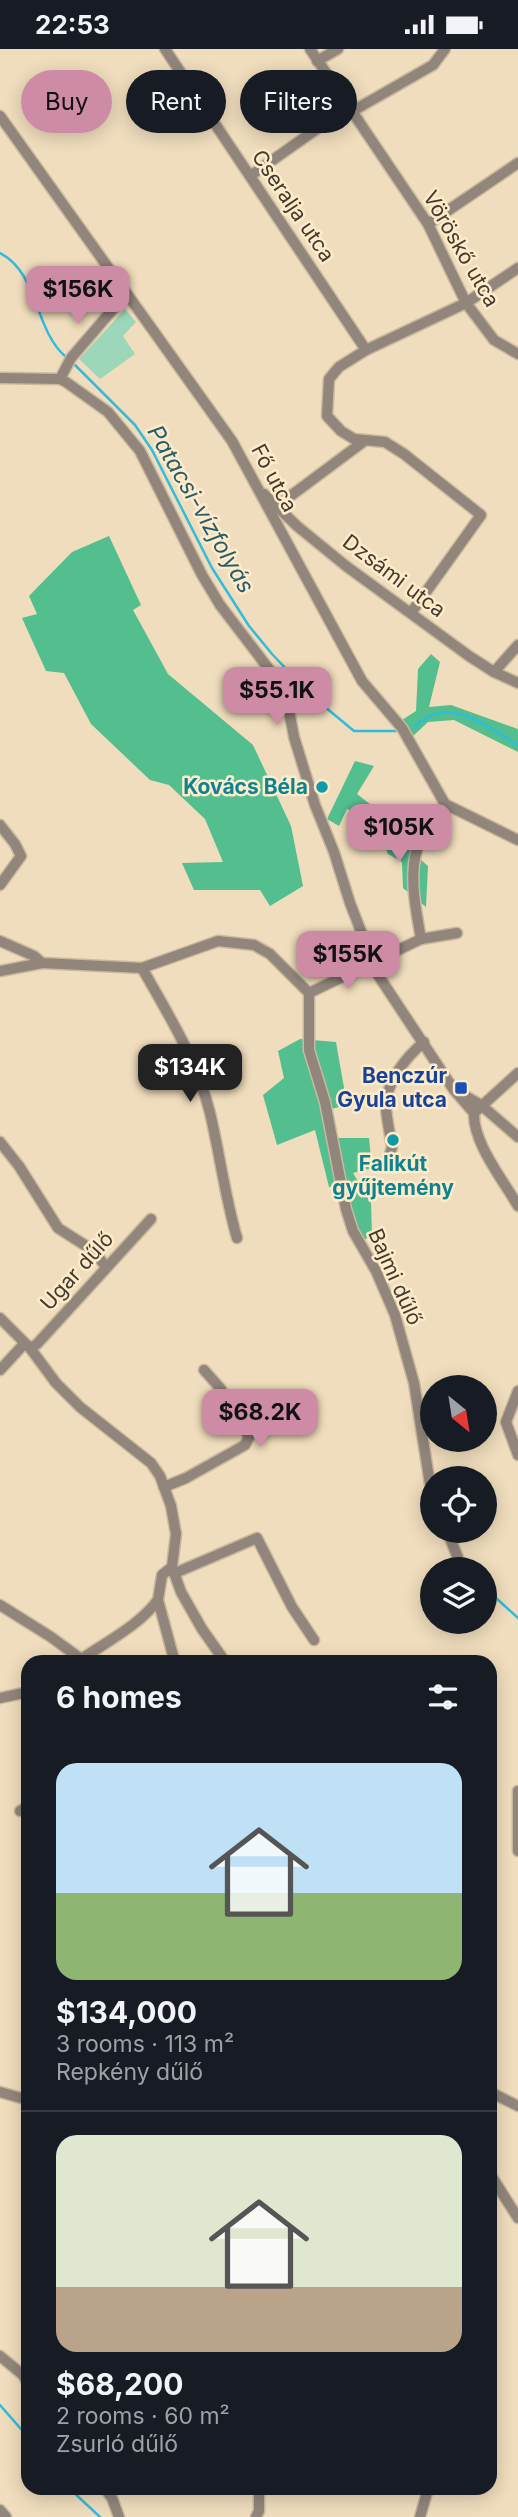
<!DOCTYPE html>
<meta charset="utf-8">
<style>
:root{--surface:#171b24;--page:#242831;--text:#f1f3f6;--muted:#9ea1a6;--line:#363941;--accent:#ce8ba6}
body{margin:0;font-family:Inter,sans-serif;background:var(--page);color:var(--text);height:100vh;display:flex;flex-direction:column;font-size:26px;white-space:nowrap}
*{box-sizing:border-box;margin:0}
p{font-size:23px;color:var(--muted)}
.icon{flex:none;width:38px;height:38px;fill:none;stroke:currentColor;stroke-width:2;stroke-linecap:round;stroke-linejoin:round}
.map{position:relative;flex:1;overflow:hidden}
.drawer{position:absolute;left:21px;top:1606px;width:476px;height:840px;display:flex;flex-direction:column;background:var(--surface);border-radius:21px;box-shadow:0 4px 18px #0003}
.drawer>*{flex:none}
.top-card{position:absolute;left:21px;top:21px;width:476px;height:63px;display:flex;gap:14px}
.needle{width:46px;rotate:150deg}
.tools{position:absolute;left:420px;top:1326px;display:grid;gap:14px}
.tools a{display:grid;place-items:center;width:77px;height:77px;border-radius:50%;background:var(--surface);box-shadow:0 4px 18px #0003;font-size:35px}
.price{position:absolute;translate:-50% -60px;padding:0 16px;border-radius:14px;background:var(--accent);color:#111;font-size:23px;line-height:46px;filter:drop-shadow(0 2px 4px #0008)}
.price::after{content:'';position:absolute;left:50%;top:42px;width:21px;height:16px;margin-left:-10px;background:inherit;clip-path:polygon(0 0,100% 0,50% 100%)}
.price.selected{background:#222;color:#fff}
ul{padding:0;list-style:none}
li{display:grid;align-content:center;gap:14px;height:371px;padding:0 35px}
li+li{border-top:2px solid var(--line)}
li span{display:grid;place-items:center;height:217px;border-radius:21px;color:#555}
li>.icon{margin-inline-start:auto}
span .icon{width:126px;height:126px;fill:#fffc;stroke-width:1}
li b{font-size:30px}
h2{display:flex;justify-content:space-between;align-items:center;height:84px;padding:0 35px;font-size:30px}
.tag{padding:0 24px;border-radius:32px;background:var(--surface);box-shadow:0 4px 18px #0003;font-size:24px;line-height:63px}
.tag.selected{background:var(--accent);color:#111}
.status{display:flex;justify-content:space-between;align-items:center;height:49px;padding:0 35px;background:var(--surface);direction:ltr}
.status svg{height:19px;fill:currentColor}
.map>svg:first-child{display:block}
</style>
<div class="status"><b>22:53</b><svg viewBox="0 0 49 12"><path d="M0 12V9h3v3zM5 12V6h3v6zM10 12V3h3v9zM15 12V0h3v12zM26 1h20v11H26zM47 4h2v5h-2z"/></svg></div>
<div class="map">
<svg width="518" height="2468" viewBox="0 0 518 2468">
<rect width="100%" height="100%" fill="#f0ddbd"/>
<polygon fill="#9dd7b9" points="125,260 136,273 123,287 135,305 100,330 79,310"/>
<g fill="#53be8e">
<polygon points="109,487 141,556 133,561 168,625 253,696 291,777 303,837 270,857 260,841 194,841 182,814 223,813 205,770 169,736 150,731 91,675 64,624 46,622 22,569 37,565 29,547 72,503"/>
<polygon points="431,605 440,613 429,658 451,656 518,680 518,703 454,671 428,673 413,687 402,671 416,662 418,620"/>
<polygon points="355,712 374,717 357,745 402,780 423,782 428,773 437,778 422,798 420,810 428,817 426,858 403,839 402,813 388,805 374,775 347,760 339,777 327,770"/>
<polygon points="300,990 336,993 347,1056 331,1060 336,1089 369,1089 372,1119 353,1124 371,1154 372,1186 364,1191 337,1138 329,1138 315,1081 277,1096 263,1046 284,1029 278,1002"/>
</g>
<g fill="none" stroke-linecap="round" stroke-linejoin="round">
<g stroke="#30bcdc" stroke-width="2.5">
<path d="M0,204C39,224 34,281 66,308"/>
<polyline points="75,316 135,376 152,401 212,519 249,577 272,605 313,648 354,682 396,682"/>
<path d="M414,677C420,674 426,668 432,666C461,655 494,682 518,696"/>
<polyline points="485,1539 518,1569"/>
<polyline points="0,2356 28,2388"/>
<polyline points="70,2440 100,2468"/>
</g>
<defs>
<g id="minor">
<polyline points="165,0 366,301"/>
<polyline points="310,0 428,175 466,254 494,291 518,305"/>
<polyline points="317,12 338,0"/>
<polyline points="351,63 433,16 445,0"/>
<polyline points="0,67 232,392 362,632 402,679 445,755 518,791"/>
<polyline points="250,127 348,58"/>
<polyline points="428,175 518,114"/>
<polyline points="0,329 60,330 66,333 108,363 140,402 202,526 220,556 275,628 287,651 294,688 315,756 334,803 350,854 378,926 454,1041 474,1064"/>
<polyline points="60,330 71,309 126,245"/>
<polyline points="264,445 297,477 346,517 469,607 494,623 518,634"/>
<polyline points="277,457 363,393"/>
<polyline points="411,564 481,466 404,405 385,393 354,390 341,382 327,367 329,330 339,318 366,301 466,254 518,219"/>
<polyline points="494,623 518,596"/>
<polyline points="0,776 15,795 21,807 0,836"/>
<path d="M421,890C416,861 408,826 418,797C424,781 435,768 445,755"/>
<polyline points="0,892 34,907 42,914 142,919 218,892 254,896 270,905 309,944 309,1001 325,1053 346,1160 353,1182 376,1222 395,1266 414,1334 432,1448"/>
<path d="M142,919C168,965 197,1011 210,1064C220,1106 225,1148 237,1189"/>
<polyline points="0,922 42,914"/>
<polyline points="309,944 421,890 457,884"/>
<path d="M518,1024L474,1064C473,1094 503,1131 518,1157"/>
<polyline points="460,1044 481,1056 518,1088"/>
<polyline points="0,1093 19,1117 58,1179 94,1202 106,1218"/>
<path d="M390,1105L392,1098C390,1085 387,1072 386,1059C385,1034 406,1008 424,993"/>
<polyline points="0,1269 30,1299 56,1334 80,1358 151,1414 160,1427 171,1457 176,1485 172,1518 181,1543 202,1580 226,1614"/>
<polyline points="30,1299 37,1295 151,1170"/>
<polyline points="0,1321 24,1295"/>
<polyline points="518,1342 506,1373 518,1406"/>
<polyline points="164,1438 186,1429 245,1396 249,1388 220,1339 204,1321"/>
<polyline points="447,1482 463,1521"/>
<polyline points="172,1518 162,1526 158,1551 175,1614"/>
<polyline points="175,1524 257,1489 292,1558 314,1591"/>
<polyline points="0,1556 51,1588 81,1610"/>
<path d="M76,1614C103,1594 137,1579 158,1551"/>
<polyline points="0,1649 28,1643"/>
<polyline points="518,1742 518,1802"/>
<polyline points="20,1762 28,1757"/>
<polyline points="0,2043 28,2051"/>
<polyline points="490,2043 518,2057"/>
<polyline points="490,2125 518,2169"/>
<polyline points="0,2307 23,2326 28,2334"/>
<polyline points="105,2440 112,2449 119,2468"/>
<polyline points="0,2461 6,2468"/>
<polyline points="256,2468 259,2462 259,2440"/>
<polyline points="420,2468 428,2440"/>
</g>
</defs>
<use href="#minor" stroke="#cab99e" stroke-width="13"/>
<use href="#minor" stroke="#92867c" stroke-width="10"/>
</g>
<g fill="#0f9aa8" stroke="#feebca" stroke-width="2.5">
<circle cx="322" cy="738" r="7"/>
<circle cx="393" cy="1091" r="7"/>
</g>
<rect fill="#1a4fb4" stroke="#feebca" stroke-width="2.5" x="454" y="1032" width="14" height="14" rx="3.5"/>
<g text-anchor="middle" stroke-width="5" stroke-linejoin="round" paint-order="stroke">
<g font-size="21" fill="#423b2e" stroke="#feebca">
<text transform="translate(293 157) rotate(56)" y="7">Cseralja utca</text>
<text transform="translate(461 200) rotate(60)" y="7">Vöröskő utca</text>
<text transform="translate(274 429) rotate(62)" y="7">Fő utca</text>
<text transform="translate(394 527) rotate(37)" y="7">Dzsámi utca</text>
<text transform="translate(77 1222) rotate(-48)" y="7">Ugar dűlő</text>
<text transform="translate(395 1228) rotate(66)" y="7">Bajmi dűlő</text>
</g>
<g font-size="21" font-weight="bold" fill="#0d838f" stroke="#feebca" text-anchor="end">
<text x="308" y="745">Kovács Béla</text>
<text x="393" y="1122" text-anchor="middle">Falikút<tspan x="393" dy="24">gyűjtemény</tspan></text>
</g>
<g font-size="21" font-weight="bold" fill="#164399" stroke="#feebca" text-anchor="end">
<text x="447" y="1034">Benczúr<tspan x="447" dy="24">Gyula utca</tspan></text>
</g>
<g font-size="23" font-style="italic" fill="#275d6a" stroke="#feebca">
<text transform="translate(201 460) rotate(60)" y="8">Patacsi-vízfolyás</text>
</g>
</g>
</svg>
<div class="tools">
<a><svg class="needle" viewBox="-14 -14 28 28"><path d="M0-13l5 13h-10z" fill="#e53935"/><path d="M0 13l5-13h-10z" fill="#9ea1a6"/></svg></a>
<a><svg class="icon" aria-label="locate" viewBox="0 0 24 24"><circle cx="12" cy="12" r="6"/><path d="M12 2v4M12 18v4M2 12h4M18 12h4"/></svg></a>
<a><svg class="icon" aria-label="layers" viewBox="0 0 24 24"><path d="M12 4l9 5-9 5-9-5zM3 14l9 5 9-5"/></svg></a>
</div>
<b class="price" style="left:78px;top:277px">$156K</b>
<b class="price" style="left:277px;top:678px">$55.1K</b>
<b class="price" style="left:399px;top:815px">$105K</b>
<b class="price" style="left:348px;top:942px">$155K</b>
<b class="price selected" style="left:190px;top:1055px">$134K</b>
<b class="price" style="left:260px;top:1400px">$68.2K</b>
<div class="top-card">
<a class="tag selected">Buy</a>
<a class="tag">Rent</a>
<a class="tag">Filters</a>
</div>
<section class="drawer">
<h2>6 homes<svg class="icon" aria-label="filters" viewBox="0 0 24 24"><path d="M4 7h16M4 17h16"/><circle cx="9" cy="7" r="2"/><circle cx="15" cy="17" r="2"/></svg></h2>
<ul>
<li><span style="background:linear-gradient(#bfe0f5 60%,#8fb573 0)"><svg class="icon" aria-label="home" viewBox="0 0 24 24"><path d="M3 11l9-7 9 7M6 9v11h12V9"/></svg></span><div><b>$134,000</b><p>3 rooms · 113 m²</p><p>Repkény dűlő</p></div></li>
<li><span style="background:linear-gradient(#dfe7d0 70%,#b9a48a 0)"><svg class="icon" aria-label="home" viewBox="0 0 24 24"><path d="M3 11l9-7 9 7M6 9v11h12V9"/></svg></span><div><b>$68,200</b><p>2 rooms · 60 m²</p><p>Zsurló dűlő</p></div></li>
</ul>
</section>
</div>
